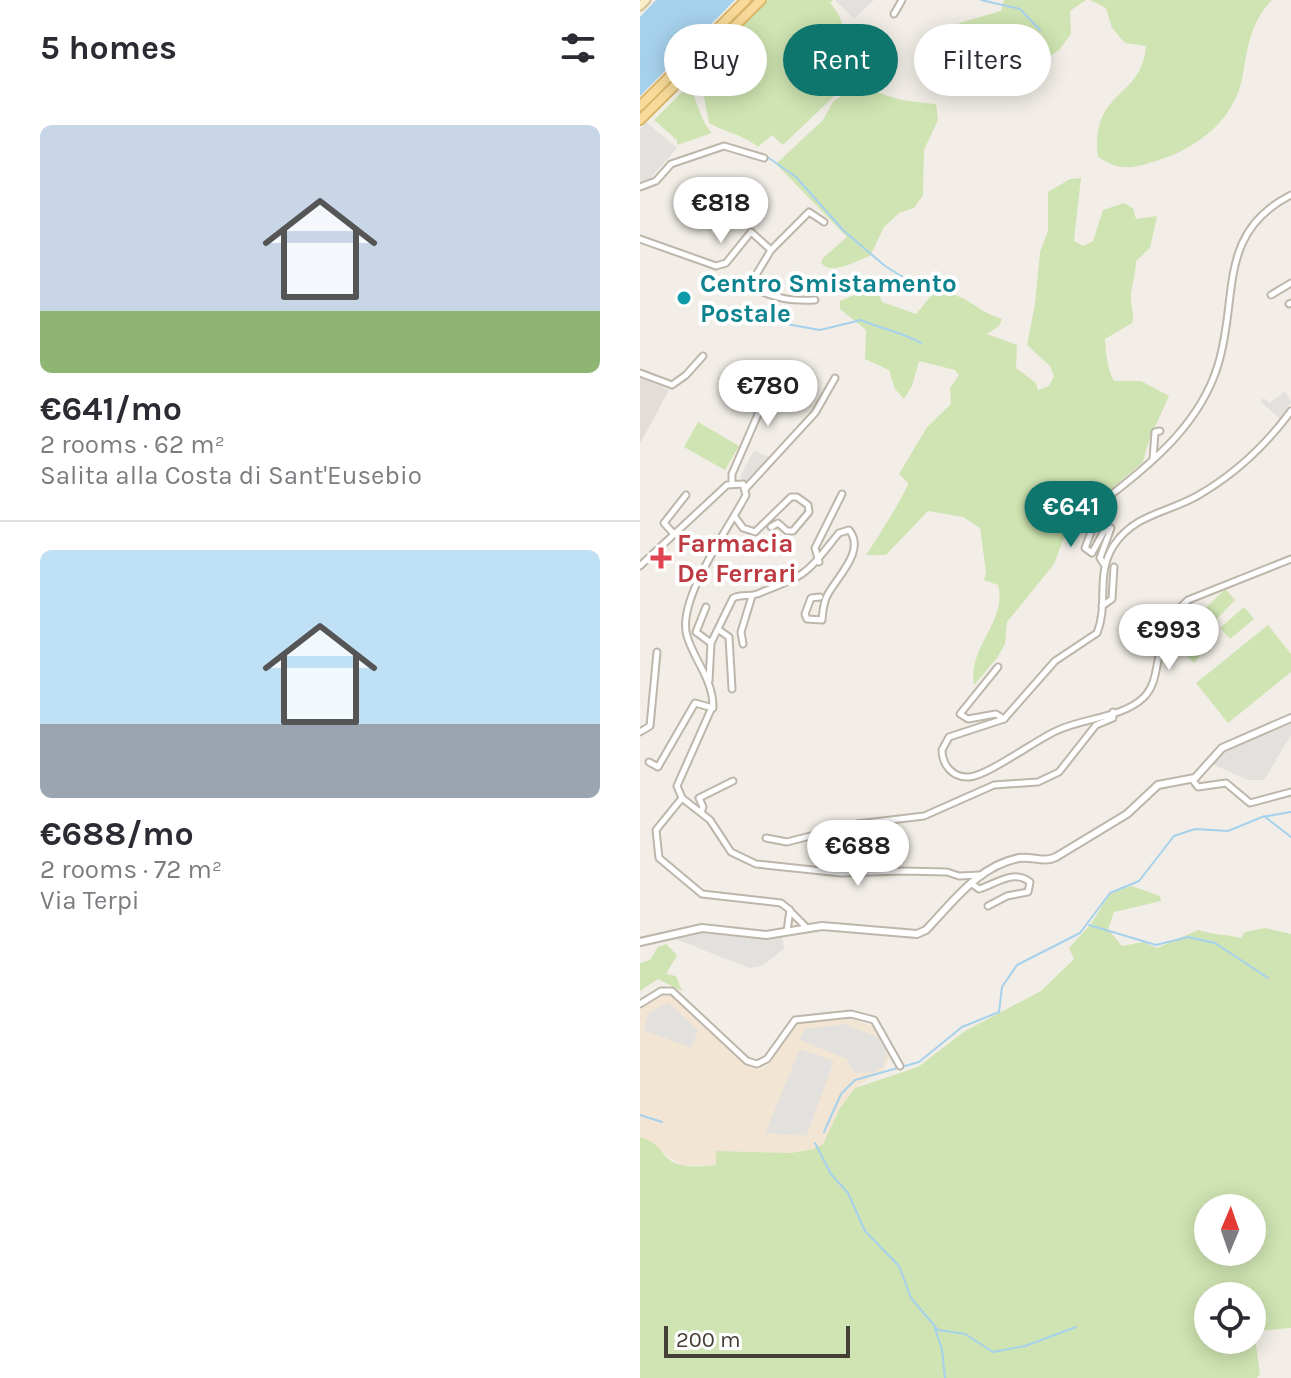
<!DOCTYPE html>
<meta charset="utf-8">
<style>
:root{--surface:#fff;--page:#f7f7f7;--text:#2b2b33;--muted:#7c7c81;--line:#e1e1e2;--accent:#0f766e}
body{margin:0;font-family:Karla,sans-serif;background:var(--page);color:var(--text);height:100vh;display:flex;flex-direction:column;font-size:30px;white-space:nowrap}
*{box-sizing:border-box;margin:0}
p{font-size:26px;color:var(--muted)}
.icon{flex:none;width:44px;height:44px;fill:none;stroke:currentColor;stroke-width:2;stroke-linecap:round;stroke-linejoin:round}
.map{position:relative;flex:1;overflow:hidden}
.sheet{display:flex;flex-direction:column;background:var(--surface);width:640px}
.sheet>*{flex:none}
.guide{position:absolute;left:24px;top:24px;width:506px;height:72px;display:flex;gap:16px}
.needle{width:52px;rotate:2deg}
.fabs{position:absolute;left:554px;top:1194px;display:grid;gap:16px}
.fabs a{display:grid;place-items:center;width:72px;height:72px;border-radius:50%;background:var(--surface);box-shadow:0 4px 20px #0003;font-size:40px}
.scale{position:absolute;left:24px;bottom:20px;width:186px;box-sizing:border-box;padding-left:8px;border:4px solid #453f36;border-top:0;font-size:22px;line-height:28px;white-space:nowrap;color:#453f36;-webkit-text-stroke:6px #fff;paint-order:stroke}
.price{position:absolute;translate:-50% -68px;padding:0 18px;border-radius:28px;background:#fff;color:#222;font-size:26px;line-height:52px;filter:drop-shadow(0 2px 4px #0008)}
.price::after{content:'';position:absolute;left:50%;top:48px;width:24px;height:18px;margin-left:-12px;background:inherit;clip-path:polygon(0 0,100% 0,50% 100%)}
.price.selected{background:var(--accent);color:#fff}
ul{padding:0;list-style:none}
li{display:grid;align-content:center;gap:16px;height:424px;padding:0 40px}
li+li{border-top:2px solid var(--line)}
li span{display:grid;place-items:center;height:248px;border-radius:12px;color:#555}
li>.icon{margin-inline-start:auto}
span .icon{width:144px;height:144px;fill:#fffc;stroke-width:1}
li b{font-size:34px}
h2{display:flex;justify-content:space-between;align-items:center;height:96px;padding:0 40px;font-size:34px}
.tag{padding:0 28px;border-radius:36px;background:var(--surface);box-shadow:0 4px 20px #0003;font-size:28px;line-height:72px}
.tag.selected{background:var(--accent);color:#fff}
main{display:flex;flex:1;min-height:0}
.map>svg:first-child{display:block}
</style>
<main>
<section class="sheet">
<h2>5 homes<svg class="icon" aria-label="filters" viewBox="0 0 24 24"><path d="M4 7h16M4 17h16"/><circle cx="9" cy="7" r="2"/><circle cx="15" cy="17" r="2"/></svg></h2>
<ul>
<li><span style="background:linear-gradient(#c9d6e8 75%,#8fb573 0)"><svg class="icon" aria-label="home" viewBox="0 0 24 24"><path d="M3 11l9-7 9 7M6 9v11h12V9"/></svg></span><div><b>€641/mo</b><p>2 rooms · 62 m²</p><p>Salita alla Costa di Sant'Eusebio</p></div></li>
<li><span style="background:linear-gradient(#bfe0f5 70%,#9aa5b1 0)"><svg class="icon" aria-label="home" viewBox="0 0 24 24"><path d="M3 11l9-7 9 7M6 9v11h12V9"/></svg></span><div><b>€688/mo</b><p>2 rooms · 72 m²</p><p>Via Terpi</p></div></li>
</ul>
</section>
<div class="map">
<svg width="651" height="1378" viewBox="0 0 651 1378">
<rect width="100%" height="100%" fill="#f2eee7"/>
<polygon fill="#f3e5d3" points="21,996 33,996 103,1061 119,1070 129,1064 153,1024 208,1018 235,1027 248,1048 249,1058 244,1070 215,1088 200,1108 183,1144 174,1149 151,1153 77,1151 76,1165 41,1165 0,1137 0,1008"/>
<polygon fill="#e2ddd8" points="0,377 29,390 0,444"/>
<g fill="#cfe4b2" fill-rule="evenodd">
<path d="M127,0H193L190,3C205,18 203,38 217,52L203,64L214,77L143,145L132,135L118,147C106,136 85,132 69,123L63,92L54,84L69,68L64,62Z"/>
<polygon points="364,0 446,0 430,11 431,34 419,50 401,62 339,52 318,44 319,23 361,11"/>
<path d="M450,0H632C611,22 608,45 603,74C596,120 556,149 516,161C491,169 480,171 458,157C450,89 502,100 506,46L485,43L472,28L466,8Z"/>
<path d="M219,83C248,99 264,101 296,104L298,120L284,150L283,195L274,208L259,213L244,227L230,256C215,261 192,276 181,263L183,258L207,237L136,164L183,120L193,102Z"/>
<path d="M48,86C59,101 59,119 72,133L37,145V140L14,120Z"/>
<path d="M441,178L434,241L443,246L453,241L463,210L484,203L493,208L496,219L517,216L510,248L496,261C496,273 492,284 491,295C490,306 495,312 492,323L465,339C466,353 467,369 474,381H501L529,396L509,440L503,462L462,497L423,540L414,564L367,622L365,644L357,658L334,685C327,647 368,621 358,585L344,580L346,572L340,528L323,517L288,511L246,555H226C233,545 268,490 268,483L259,474L287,427L311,404L310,388L319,375L315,370L279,361L272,386L264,399L255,389L249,370L225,359L226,330L200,309V301L221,292L238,291L242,302L276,314L295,291C332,295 331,309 362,319L359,326L347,334L377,345L376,368L396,383L398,390L409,386L414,376L410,366L387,345L395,304L400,252L408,231V192L430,179Z"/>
<polygon points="58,422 99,446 85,470 44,447"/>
<polygon points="585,589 595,600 574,622 563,611"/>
<polygon points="604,607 614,619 590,639 580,628"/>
<polygon points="551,617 563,627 542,652 531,642"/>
<polygon points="628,625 651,654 651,672 588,723 556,683"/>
<polygon points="564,628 575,638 554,663 543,653"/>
<path d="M492,886L520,896L521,901L474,912L468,929L482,946L503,942L517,948L558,930C574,935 585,934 601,938L605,932L625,928L651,934V1328L614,1331L620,1374L617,1378H0V1137C22,1145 17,1149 30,1160C41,1169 63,1166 76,1165V1151L151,1153L174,1149L183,1144L200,1108L215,1088L278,1067L325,1031L401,991L434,959L429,948L451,924L471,892ZM568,1208H612V1252H568ZM568,1296H612V1340H568Z"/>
<polygon points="26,944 37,955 26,974 36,976 42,991 18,979 0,991 0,963 10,960 18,947"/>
</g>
<g fill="#e3e1de">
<polygon points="195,0 234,0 214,19"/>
<polygon points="6,122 37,148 10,179 0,183 0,128"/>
<polygon points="645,391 651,402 640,419 620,401 624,398 629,403"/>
<polygon points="114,450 129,457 108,483 100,477"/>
<polygon points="651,724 651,735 624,780 608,780 572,764 579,754 591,748"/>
<polygon points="59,933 122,939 142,937 144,949 122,966 109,968 38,940 38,936"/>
<polygon points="28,1003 58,1030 51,1048 4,1030 9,1012"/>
<polygon points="204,1024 241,1038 248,1049 243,1067 234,1072 214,1073 207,1059 160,1040 165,1029"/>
<polygon points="160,1049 194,1061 169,1129 166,1136 125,1133"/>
</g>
<polygon fill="#a6d1ec" points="16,0 95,0 0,96 0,17"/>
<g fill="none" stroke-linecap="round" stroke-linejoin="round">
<g stroke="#a6d1ec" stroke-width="2">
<polyline points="341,0 380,9 400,30"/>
<polyline points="126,156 156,177 204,231 245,266 289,293"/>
<path d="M146,324L180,330L221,320C241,329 262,332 281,343"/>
<polyline points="624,816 651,837"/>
<polyline points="449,925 516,945 548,937 575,943 628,978"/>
<polyline points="0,1115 22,1122"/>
<polyline points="184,1132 201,1094 215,1080 279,1062 322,1027 359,1012 362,987 377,965 440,933 470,893 499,881 534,836 555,829 588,831 622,817 651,812"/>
<polyline points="175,1143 191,1174 208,1193 225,1231 259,1266 271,1298 298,1330 325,1334 353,1352 385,1346 436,1327"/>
<polyline points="295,1329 302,1349 305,1378"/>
</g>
<defs>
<g id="minor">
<polyline points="254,14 262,0"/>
<polyline points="0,187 16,181 31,164 84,146 124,158"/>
<polyline points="0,239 76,266 86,263 111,232 131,250"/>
<polyline points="631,295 651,283"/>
<path d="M175,300C152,301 136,299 116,289L113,280L131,250L169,212L184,222"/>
<polyline points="649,304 651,303"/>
<polyline points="0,373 32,385 46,375 63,356"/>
<path d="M651,411C626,445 594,475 557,496C527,513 495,514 474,545C455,574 469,604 457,633L415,661L364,719L309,737L302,750C302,764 312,778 329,777C347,776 396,740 416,731C442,718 482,718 503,698C526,677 508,635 548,600L651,559"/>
<polyline points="513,459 515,432 520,431"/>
<polyline points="92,482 92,474 122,405 120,397 112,391"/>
<polyline points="106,488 175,413 195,378"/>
<polyline points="460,508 445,548 452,553 464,531 471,528 460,558 464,564"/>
<polyline points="95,517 103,528 115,532 151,497 157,497 168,505 169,512 153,531 147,531 138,523 131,527"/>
<path d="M445,518C456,512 462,502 472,494C516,460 561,421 578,365C599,297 576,233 651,195"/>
<polyline points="33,533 24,523 46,495"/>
<polyline points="179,562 175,548 202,494"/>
<path d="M0,566L87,485L103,484L106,495C89,528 36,600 47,636C54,660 72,678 73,705L37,786L42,798L70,820L91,852L116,864L201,873L263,871L307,872L319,876L340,875"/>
<polyline points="462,606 472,599 474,567"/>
<polyline points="66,607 56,632 71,643"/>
<polyline points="79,630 89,637 92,689"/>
<polyline points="103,644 101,632 112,596"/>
<polyline points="358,667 320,714 328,719 356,714 364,719"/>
<path d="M69,681L71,643L93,598C102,594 108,597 117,594C170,573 164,576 199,533L209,530C226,550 198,576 188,594C183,602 183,611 182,620L167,619L165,614L171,598L180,597"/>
<polyline points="0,732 10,726 17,652"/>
<polyline points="9,762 18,767 55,703 73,708"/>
<polyline points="552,779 558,787 586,783 610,803 651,792"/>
<polyline points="42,798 16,830 19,858 62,894 141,903 150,910 147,931"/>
<polyline points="61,812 63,807 59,798 93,781"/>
<polyline points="126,838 147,842 217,824 284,816 354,785 398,782 419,772 456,725 473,718 473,712"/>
<path d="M332,884L339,889C356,884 373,869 390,882L388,892L367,896L348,906"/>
<polyline points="150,911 166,927"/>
<polyline points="0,1004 21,991 32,991 107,1061 117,1064 127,1059 155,1020 211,1014 234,1020 260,1066"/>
</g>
<path id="tertiary" d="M0,942L62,928L126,935L182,926L277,934L286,930C313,902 338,866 379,858C393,856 404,863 416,857L487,814L518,785L555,778L582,748L651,718"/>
<polyline id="secondary" points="0,6 6,0"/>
<g id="primary">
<polyline points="0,106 106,0"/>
<polyline points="0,120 121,0"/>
</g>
</defs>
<use href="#minor" stroke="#bdb6aa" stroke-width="9"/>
<use href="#tertiary" stroke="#bdb6aa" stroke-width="10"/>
<use href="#secondary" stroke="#cfc098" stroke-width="11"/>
<use href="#primary" stroke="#dcb76b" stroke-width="12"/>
<use href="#minor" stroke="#fff" stroke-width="5"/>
<use href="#tertiary" stroke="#fff" stroke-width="6"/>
<use href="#secondary" stroke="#fbedc8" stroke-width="7"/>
<use href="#primary" stroke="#f8db9a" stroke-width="8"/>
</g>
<circle fill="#0f9aa8" stroke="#fff" stroke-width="3" cx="44" cy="298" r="8"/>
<path fill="#e0444e" stroke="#fff" stroke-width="3" d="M17 546h8v8h8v8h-8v8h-8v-8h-8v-8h8z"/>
<g text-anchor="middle" stroke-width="8" stroke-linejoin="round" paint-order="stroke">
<g font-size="26" font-weight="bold" fill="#0d838f" stroke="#fff" text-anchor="start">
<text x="60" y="292">Centro Smistamento<tspan x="60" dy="30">Postale</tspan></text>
</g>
<g font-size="26" font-weight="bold" fill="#be3a42" stroke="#fff" text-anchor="start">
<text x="37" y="552">Farmacia<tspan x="37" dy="30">De Ferrari</tspan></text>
</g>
</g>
</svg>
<div class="fabs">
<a><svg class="needle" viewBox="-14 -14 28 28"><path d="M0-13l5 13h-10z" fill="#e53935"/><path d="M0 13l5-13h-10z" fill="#7c7c81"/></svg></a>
<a><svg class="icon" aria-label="locate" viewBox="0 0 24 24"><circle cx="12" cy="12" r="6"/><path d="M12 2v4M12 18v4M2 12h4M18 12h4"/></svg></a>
</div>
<div class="scale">200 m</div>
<b class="price" style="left:81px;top:245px">€818</b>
<b class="price" style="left:128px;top:428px">€780</b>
<b class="price selected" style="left:431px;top:549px">€641</b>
<b class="price" style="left:529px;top:672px">€993</b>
<b class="price" style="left:218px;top:888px">€688</b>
<div class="guide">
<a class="tag">Buy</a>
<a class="tag selected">Rent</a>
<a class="tag">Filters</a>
</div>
</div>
</main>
